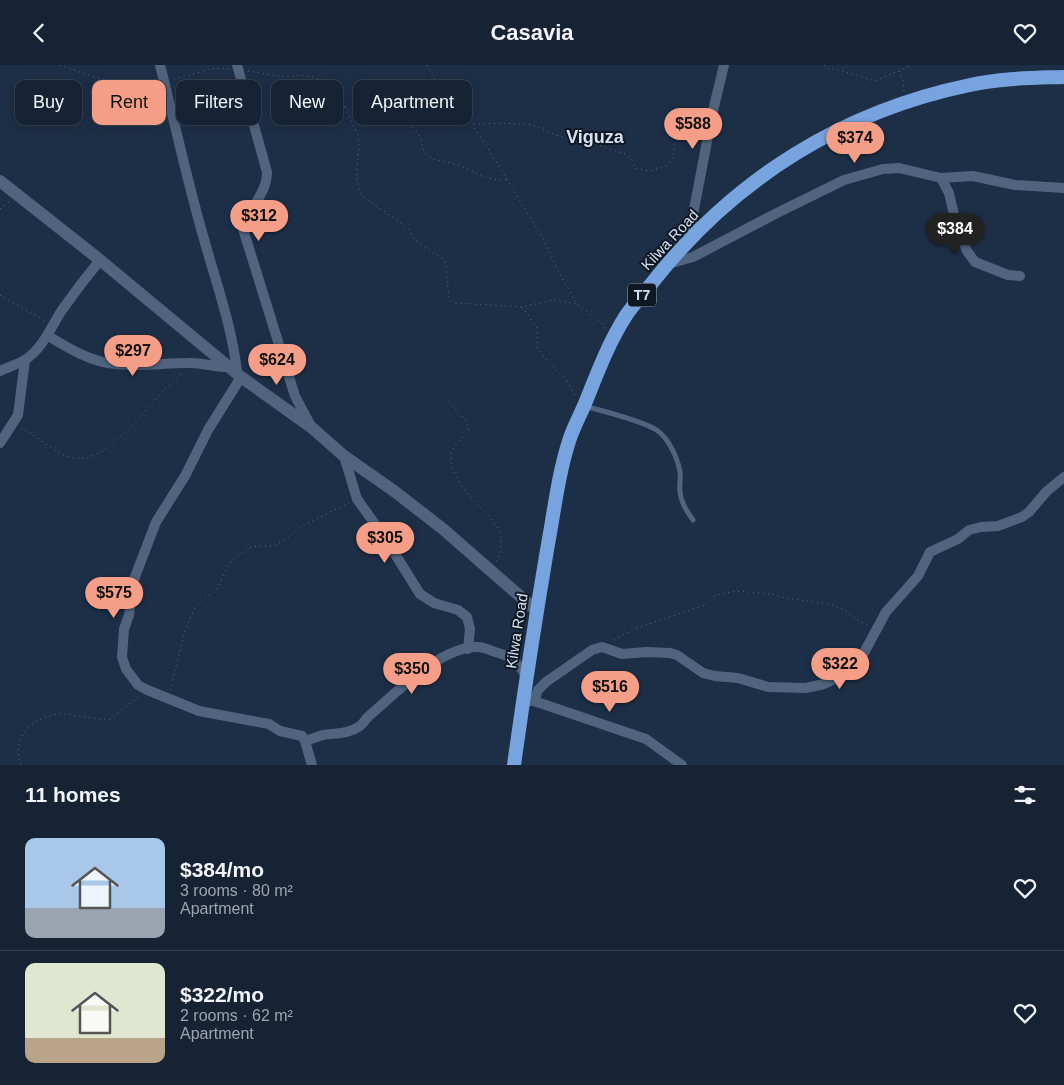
<!DOCTYPE html>
<meta charset="utf-8">
<style>
:root{--surface:#162335;--page:#1f2b3d;--text:#f1f3f6;--muted:#9ea4ad;--line:#354050;--accent:#f49e87}
body{margin:0;font-family:Helvetica,sans-serif;background:var(--page);color:var(--text);height:100vh;display:flex;flex-direction:column;font-size:19px;white-space:nowrap}
*{box-sizing:border-box;margin:0}
p{font-size:16px;color:var(--muted)}
.icon{flex:none;width:28px;height:28px;fill:none;stroke:currentColor;stroke-width:2;stroke-linecap:round;stroke-linejoin:round}
.map{position:relative;height:700px;overflow:hidden}
.drawer{display:flex;flex-direction:column;background:var(--surface);flex:1}
.drawer>*{flex:none}
.hud{position:absolute;left:15px;top:15px;width:500px;height:45px;display:flex;gap:10px}
.price{position:absolute;translate:-50% -42px;padding:0 11px;border-radius:18px;background:var(--accent);color:#111;font-size:16px;line-height:32px;filter:drop-shadow(0 1px 2px #0008)}
.price::after{content:'';position:absolute;left:50%;top:30px;width:15px;height:11px;margin-left:-8px;background:inherit;clip-path:polygon(0 0,100% 0,50% 100%)}
.price.current{background:#222;color:#fff}
ul{padding:0;list-style:none}
li{display:flex;align-items:center;gap:15px;height:125px;padding:0 25px}
li+li{border-top:1px solid var(--line)}
li span{display:grid;place-items:center;flex:none;width:140px;height:100px;border-radius:10px;color:#555}
li>.icon{margin-inline-start:auto}
span .icon{width:60px;height:60px;fill:#fffc;stroke-width:1}
li b{font-size:21px}
h2{display:flex;justify-content:space-between;align-items:center;height:60px;padding:0 25px;font-size:21px}
.chip{padding:0 18px;border-radius:10px;background:var(--surface);box-shadow:0 2px 12px #0003,0 0 0 1px var(--line);font-size:18px;line-height:45px}
.chip.current{background:var(--accent);color:#111}
header{display:flex;justify-content:space-between;align-items:center;height:65px;padding:0 25px;background:var(--surface);font-size:22px;font-weight:700}
.map>svg:first-child{display:block}
</style>
<header><svg class="icon" aria-label="back" viewBox="0 0 24 24"><path d="M15 5l-7 7 7 7"/></svg>Casavia<svg class="icon" aria-label="heart" viewBox="0 0 24 24"><path d="M12 20l-8-8c-3-5 5-10 8-4 3-6 11-1 8 4z"/></svg></header>
<div class="map">
<svg width="1064" height="700" viewBox="0 0 1064 700">
<rect width="100%" height="100%" fill="#1d2f47"/>
<g fill="none" stroke-linecap="round" stroke-linejoin="round">
<g stroke="#5a6a7f" stroke-width="1" stroke-dasharray="1 4" stroke-linecap="butt">
<path d="M60,0C91,11 122,23 156,18"/>
<polyline points="427,0 443,30 470,56 487,82 544,175 558,206 577,239 602,258 605,264"/>
<polyline points="824,0 829,4 835,4 875,16 912,0"/>
<polyline points="248,6 272,10 289,12 302,10 317,13 326,20 330,27 345,42 358,51 399,52 408,56 421,73 422,80 425,88 433,94 459,100 484,112 498,115 507,114"/>
<polyline points="899,6 903,16 904,26"/>
<polyline points="174,14 215,3 229,4"/>
<polyline points="345,42 358,70 359,82 356,113 362,131 408,163 415,175 444,195 446,200 449,233 455,238 522,242 554,235 577,239"/>
<polyline points="474,59 502,58 533,60 550,68 577,77 598,80 625,89 630,92 637,104 650,106 667,101 673,92 674,80 683,67 702,54"/>
<polyline points="0,144 9,137"/>
<polyline points="0,230 45,256"/>
<polyline points="522,242 537,263 537,282 544,292 567,316 576,332"/>
<path d="M449,336L467,357L469,366C463,373 455,377 452,387C446,404 467,429 478,440C496,458 509,471 496,497"/>
<path d="M21,363C40,371 54,390 74,393C106,399 143,347 163,326C169,320 177,315 182,308"/>
<polyline points="614,575 634,564 705,540 716,530 737,526 770,529 786,533 830,539 842,544 868,561"/>
<polyline points="170,625 185,566 194,544 203,535 218,523 225,506 233,494 249,483 257,481 272,481 286,474 302,461 349,438"/>
<path d="M21,700C21,697 19,695 19,693C13,667 41,648 63,649C79,650 94,655 110,654L138,632"/>
</g>
<path stroke="#51647f" stroke-width="5" d="M584,341C603,346 644,356 658,366C669,374 678,394 680,407C681,414 679,420 680,427C681,438 687,446 693,455"/>
<g stroke="#51647f" stroke-width="10">
<path d="M160,0C175,58 187,116 204,174C216,218 232,261 237,307"/>
<path d="M237,0L267,107C267,129 248,144 243,164L295,331L311,361"/>
<polyline points="941,113 949,128 957,163 967,186 975,197 1008,210 1020,211"/>
<polyline points="688,176 712,50 724,0"/>
<polyline points="668,199 693,192 775,149 844,115 883,104 899,103 941,113 973,111 1015,120 1064,123"/>
<path d="M48,271C68,283 91,297 115,299C139,302 164,298 188,298C202,297 216,303 230,302"/>
<path d="M0,306C8,302 18,299 25,295C43,283 51,262 62,245C74,228 87,211 100,195"/>
<polyline points="241,312 208,365 185,411 156,457 133,517 129,550 124,564 122,592 126,604 138,620 145,624 199,646 269,659 280,666 302,671 305,676 312,700"/>
<polyline points="0,378 18,350 25,295"/>
<polyline points="344,391 357,434 385,473 420,529 434,538 458,545 467,552 470,564 468,584"/>
<polyline points="528,636 534,636 646,674 682,700"/>
<polyline points="534,636 538,625 546,617 592,585 602,582 622,589 646,587 670,588 677,590 703,608 715,611 738,613 768,622 806,623 824,619 835,614 860,595 886,547 918,511 930,487 958,474 969,465 981,462 998,461 1022,452 1029,447 1046,427 1064,412"/>
<path d="M305,676C311,674 317,672 323,670C336,668 349,669 360,661C364,658 366,653 370,650C397,627 440,582 477,582C483,582 490,585 495,587C511,591 519,598 526,612"/>
</g>
<polyline stroke="#51647f" stroke-width="12" points="0,116 100,195 241,312 311,362 344,391 394,426 443,464 537,546"/>
<path stroke="#77a3de" stroke-width="14" d="M514,700C524,628 535,556 547,485C554,448 558,409 570,373C574,362 579,352 584,341C597,309 607,281 625,252C634,238 646,226 656,213C737,112 844,46 970,20C1001,13 1033,13 1064,12"/>
</g>
<g text-anchor="middle" stroke-width="4" stroke-linejoin="round" paint-order="stroke">
<rect fill="#0f1722" stroke="#9aa4b2" stroke-width="1" x="628" y="218.5" width="28" height="23" rx="4"/>
<g font-size="14" font-weight="bold" fill="#d5e0f0">
<text x="642" y="235">T7</text>
</g>
<g font-size="15" fill="#d5e0f0" stroke="#0f1722">
<text transform="translate(670 175) rotate(-47)" y="5">Kilwa Road</text>
<text transform="translate(517 566) rotate(-81)" y="5">Kilwa Road</text>
</g>
<g font-size="18" font-weight="bold" fill="#d5e0f0" stroke="#0f1722">
<text x="595" y="78">Viguza</text>
</g>
</g>
</svg>
<b class="price" style="left:693px;top:85px">$588</b>
<b class="price" style="left:855px;top:99px">$374</b>
<b class="price" style="left:259px;top:177px">$312</b>
<b class="price current" style="left:955px;top:190px">$384</b>
<b class="price" style="left:133px;top:312px">$297</b>
<b class="price" style="left:277px;top:321px">$624</b>
<b class="price" style="left:385px;top:499px">$305</b>
<b class="price" style="left:114px;top:554px">$575</b>
<b class="price" style="left:840px;top:625px">$322</b>
<b class="price" style="left:412px;top:630px">$350</b>
<b class="price" style="left:610px;top:648px">$516</b>
<div class="hud">
<a class="chip">Buy</a>
<a class="chip current">Rent</a>
<a class="chip">Filters</a>
<a class="chip">New</a>
<a class="chip">Apartment</a>
</div>
</div>
<section class="drawer">
<h2>11 homes<svg class="icon" aria-label="filters" viewBox="0 0 24 24"><path d="M4 7h16M4 17h16"/><circle cx="9" cy="7" r="2"/><circle cx="15" cy="17" r="2"/></svg></h2>
<ul>
<li><span style="background:linear-gradient(#a9c7e8 70%,#9aa5b1 0)"><svg class="icon" aria-label="home" viewBox="0 0 24 24"><path d="M3 11l9-7 9 7M6 9v11h12V9"/></svg></span><div><b>$384/mo</b><p>3 rooms · 80 m²</p><p>Apartment</p></div><svg class="icon" aria-label="heart" viewBox="0 0 24 24"><path d="M12 20l-8-8c-3-5 5-10 8-4 3-6 11-1 8 4z"/></svg></li>
<li><span style="background:linear-gradient(#dfe7d0 75%,#b9a48a 0)"><svg class="icon" aria-label="home" viewBox="0 0 24 24"><path d="M3 11l9-7 9 7M6 9v11h12V9"/></svg></span><div><b>$322/mo</b><p>2 rooms · 62 m²</p><p>Apartment</p></div><svg class="icon" aria-label="heart" viewBox="0 0 24 24"><path d="M12 20l-8-8c-3-5 5-10 8-4 3-6 11-1 8 4z"/></svg></li>
</ul>
</section>
